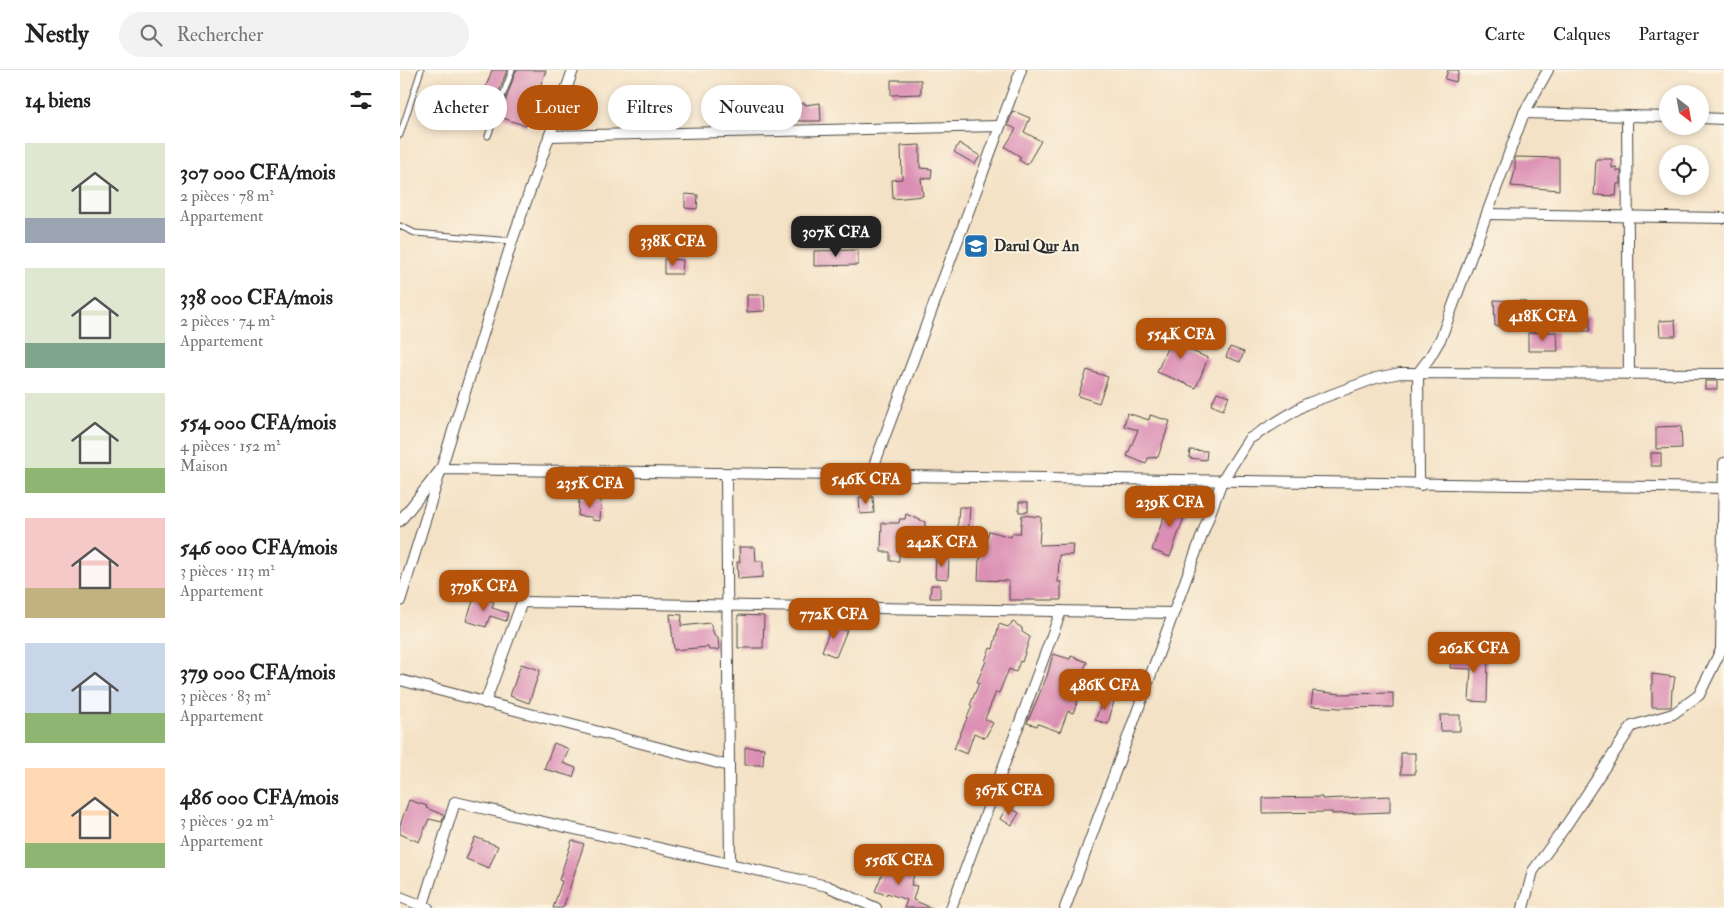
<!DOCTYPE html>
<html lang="fr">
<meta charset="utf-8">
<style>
:root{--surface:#fff;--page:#f2f2f2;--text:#222;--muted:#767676;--line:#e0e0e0;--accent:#b45309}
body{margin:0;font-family:"IM FELL Double Pica",serif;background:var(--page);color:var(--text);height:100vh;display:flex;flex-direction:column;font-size:19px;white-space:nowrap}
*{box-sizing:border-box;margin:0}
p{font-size:16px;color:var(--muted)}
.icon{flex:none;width:28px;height:28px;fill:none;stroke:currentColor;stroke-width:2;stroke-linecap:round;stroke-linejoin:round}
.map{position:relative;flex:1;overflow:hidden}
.side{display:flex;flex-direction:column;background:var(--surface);width:400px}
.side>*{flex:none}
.hud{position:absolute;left:15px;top:15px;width:475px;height:45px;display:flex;gap:10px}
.needle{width:32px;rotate:149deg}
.buttons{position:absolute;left:1259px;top:15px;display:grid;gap:10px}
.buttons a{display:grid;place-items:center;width:50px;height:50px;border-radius:50%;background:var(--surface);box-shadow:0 2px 8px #0003;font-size:25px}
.price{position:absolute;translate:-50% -42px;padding:0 11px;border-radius:10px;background:var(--accent);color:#fff;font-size:16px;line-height:32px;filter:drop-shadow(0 1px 2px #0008)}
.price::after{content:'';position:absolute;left:50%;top:30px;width:15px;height:11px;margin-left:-8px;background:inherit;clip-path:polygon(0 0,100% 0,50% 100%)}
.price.selected{background:#222;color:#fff}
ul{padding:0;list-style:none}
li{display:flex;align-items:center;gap:15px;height:125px;padding:0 25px}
li span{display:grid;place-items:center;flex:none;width:140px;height:100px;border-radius:0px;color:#555}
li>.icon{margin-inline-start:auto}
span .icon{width:60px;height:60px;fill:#fffc;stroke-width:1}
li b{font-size:21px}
h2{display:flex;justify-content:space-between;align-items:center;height:60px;padding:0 25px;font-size:21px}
.chip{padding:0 18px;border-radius:22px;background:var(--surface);box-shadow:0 2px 8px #0003;font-size:18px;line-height:45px}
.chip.selected{background:var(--accent);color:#fff}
header{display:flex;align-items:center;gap:30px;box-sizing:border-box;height:70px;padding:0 25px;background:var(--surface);border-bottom:1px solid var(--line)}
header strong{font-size:24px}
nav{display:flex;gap:28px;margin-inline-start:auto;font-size:18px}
.search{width:350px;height:45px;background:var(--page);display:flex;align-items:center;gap:12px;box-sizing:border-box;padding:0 18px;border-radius:28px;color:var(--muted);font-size:19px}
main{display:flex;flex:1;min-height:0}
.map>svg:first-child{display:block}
</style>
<header>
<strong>Nestly</strong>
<div class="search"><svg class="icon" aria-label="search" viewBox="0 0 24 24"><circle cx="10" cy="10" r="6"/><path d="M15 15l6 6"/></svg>Rechercher</div>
<nav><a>Carte</a><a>Calques</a><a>Partager</a></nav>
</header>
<main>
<section class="side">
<h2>14 biens<svg class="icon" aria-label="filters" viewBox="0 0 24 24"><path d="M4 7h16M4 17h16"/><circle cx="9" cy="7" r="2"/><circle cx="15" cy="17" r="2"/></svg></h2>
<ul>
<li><span style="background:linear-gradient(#dfe7d0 75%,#9aa5b1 0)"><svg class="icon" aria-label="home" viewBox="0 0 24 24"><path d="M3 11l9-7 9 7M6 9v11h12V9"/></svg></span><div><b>307 000 CFA/mois</b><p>2 pièces · 78 m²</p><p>Appartement</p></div></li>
<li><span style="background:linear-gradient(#dfe7d0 75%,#7fa58c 0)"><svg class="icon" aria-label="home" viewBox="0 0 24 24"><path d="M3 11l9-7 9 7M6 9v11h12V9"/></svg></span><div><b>338 000 CFA/mois</b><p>2 pièces · 74 m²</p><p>Appartement</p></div></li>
<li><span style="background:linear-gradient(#dfe7d0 75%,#8fb573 0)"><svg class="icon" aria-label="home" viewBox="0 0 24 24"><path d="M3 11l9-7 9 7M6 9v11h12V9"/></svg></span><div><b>554 000 CFA/mois</b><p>4 pièces · 152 m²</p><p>Maison</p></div></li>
<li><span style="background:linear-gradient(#f6c9c9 70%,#c2b280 0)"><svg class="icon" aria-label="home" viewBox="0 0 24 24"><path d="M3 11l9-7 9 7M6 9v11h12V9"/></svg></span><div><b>546 000 CFA/mois</b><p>3 pièces · 113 m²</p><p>Appartement</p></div></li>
<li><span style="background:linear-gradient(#c9d6e8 70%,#8fb573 0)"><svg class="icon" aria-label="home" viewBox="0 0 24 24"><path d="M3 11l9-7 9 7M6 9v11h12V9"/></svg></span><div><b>379 000 CFA/mois</b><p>3 pièces · 83 m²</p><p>Appartement</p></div></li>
<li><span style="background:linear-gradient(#ffd9b3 75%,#8fb573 0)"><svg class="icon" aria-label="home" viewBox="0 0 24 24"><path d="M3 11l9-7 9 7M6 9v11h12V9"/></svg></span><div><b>486 000 CFA/mois</b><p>3 pièces · 92 m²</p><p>Appartement</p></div></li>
</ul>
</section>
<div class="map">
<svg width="1324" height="838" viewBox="0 0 1324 838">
<rect width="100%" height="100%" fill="#fcf5e5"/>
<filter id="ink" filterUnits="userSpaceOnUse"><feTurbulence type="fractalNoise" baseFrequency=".02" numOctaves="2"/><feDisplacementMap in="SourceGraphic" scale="10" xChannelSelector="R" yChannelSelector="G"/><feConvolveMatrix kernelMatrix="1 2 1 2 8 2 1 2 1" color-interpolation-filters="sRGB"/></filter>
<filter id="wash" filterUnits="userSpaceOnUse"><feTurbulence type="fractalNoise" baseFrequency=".0096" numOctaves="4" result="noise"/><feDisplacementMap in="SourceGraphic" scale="20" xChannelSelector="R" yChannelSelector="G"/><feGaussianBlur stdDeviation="1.12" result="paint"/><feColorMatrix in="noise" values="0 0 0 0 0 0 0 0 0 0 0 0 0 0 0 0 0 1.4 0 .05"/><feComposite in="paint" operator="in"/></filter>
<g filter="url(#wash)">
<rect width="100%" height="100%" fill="#f4e2c6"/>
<g id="blocks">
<g fill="#db8eb3">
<polygon points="92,0 107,0 91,44 78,39"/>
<polygon points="116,0 146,0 126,56 100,47"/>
<polygon points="1048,0 1059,0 1056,12 1045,9"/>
<polygon points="491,10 521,10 521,24 491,25"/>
<polygon points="405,33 405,35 420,33 421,51 398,51 396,34"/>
<polygon points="613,41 630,48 624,62 641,71 627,95 619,90 621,87 605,77 616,59 608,55"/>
<polygon points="559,73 580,86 575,94 554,82"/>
<polygon points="520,75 520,98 532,99 531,109 521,108 523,126 493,129 492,110 502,109 501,76"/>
<polygon points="1115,87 1159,88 1159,120 1111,116 1115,100"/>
<polygon points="1196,89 1212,89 1212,98 1217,97 1217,101 1221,101 1221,114 1217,114 1216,126 1194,125"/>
<polygon points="285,124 298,125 297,139 285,138"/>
<polygon points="415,151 460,152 460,167 415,165"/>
<polygon points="458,180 458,195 414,196 414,181"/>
<polygon points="264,189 283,190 282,204 264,204"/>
<polygon points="347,225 364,225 365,241 347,242"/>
<polygon points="1094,230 1125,231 1125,244 1122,244 1122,257 1095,256"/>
<polygon points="1169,238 1180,239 1179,248 1190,247 1190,261 1182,261 1182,258 1163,259 1163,245 1168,245"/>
<polygon points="1275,250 1276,266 1260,266 1259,251"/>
<polygon points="768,254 786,261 780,276 808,288 796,318 757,302 772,266 764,263"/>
<polygon points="1144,262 1157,262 1158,281 1128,281 1128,263"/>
<polygon points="830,277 844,282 840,292 826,287"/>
<polygon points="687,300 708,307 699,333 678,326"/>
<rect x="1305" y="311" width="12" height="8"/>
<polygon points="817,322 829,326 823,340 811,335"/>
<polygon points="727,343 749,350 750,345 770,351 758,387 748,388 746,394 727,386 738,360 724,356"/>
<polygon points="1281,356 1282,378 1256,379 1256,357"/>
<polygon points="790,380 807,381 806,390 789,388"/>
<rect x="1251" y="383" width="10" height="13"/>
<polygon points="459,427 473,427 474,443 460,444"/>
<polygon points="179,429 201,430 200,451 192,450 192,447 178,446"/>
<polygon points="770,430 788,436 770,487 752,480"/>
<rect x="619" y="432" width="9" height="10"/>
<polygon points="559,437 570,437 568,465 557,464"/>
<polygon points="506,444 525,452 525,481 499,483 499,491 490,491 490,482 481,482 482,453 499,453 500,449 505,449"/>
<polygon points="622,445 641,447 639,475 673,474 672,485 659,485 658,512 661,512 661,530 609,530 609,511 578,510 579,490 580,490 589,461 611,467 612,463 620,463"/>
<polygon points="555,466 563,467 563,485 554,486"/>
<polygon points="339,477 355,477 356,491 363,491 363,507 338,509 337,492 340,492"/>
<polygon points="536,488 549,488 548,509 535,508"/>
<polygon points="531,515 540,515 540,528 530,528"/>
<polygon points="75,526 94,532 92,538 108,543 106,551 90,546 86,557 66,551"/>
<polygon points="270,544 282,545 281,556 310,553 315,567 318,567 319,580 309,580 308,577 274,580"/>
<polygon points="338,545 364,546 363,578 338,578"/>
<polygon points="613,552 622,558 622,562 630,567 622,592 620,591 616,602 609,599 599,623 596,622 585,649 593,653 585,668 574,663 567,684 554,679 572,636 570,635 579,613 577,612 586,591 585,591 590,578 593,579 599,554 608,557"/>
<polygon points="432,554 447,560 436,587 422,581"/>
<polygon points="1051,583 1088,585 1087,632 1069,631 1071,599 1050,598"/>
<polygon points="653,584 670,589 671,586 687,592 676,618 682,621 673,643 668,641 660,662 638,654 637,656 627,653 647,606"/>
<polygon points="121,594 140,600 129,633 110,626"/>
<polygon points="1252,604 1275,607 1273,619 1272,619 1271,637 1252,637"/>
<polygon points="913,621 941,624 993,623 993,637 940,638 911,636"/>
<polygon points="704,627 714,631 708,654 695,650"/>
<polygon points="1040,645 1060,645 1060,661 1041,661"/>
<polygon points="154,673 169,679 163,693 176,698 173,707 144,699"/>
<polygon points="345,677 364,678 363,695 345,695"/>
<rect x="1001" y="683" width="14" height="21"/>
<polygon points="990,726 990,742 932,744 932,742 863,743 863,728 922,727 922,729"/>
<polygon points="9,730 27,736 26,738 44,745 42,752 29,749 19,772 0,764 0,755"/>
<polygon points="607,736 619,743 612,755 600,749"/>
<polygon points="75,767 98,776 89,798 66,789"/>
<polygon points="172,770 184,774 163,838 153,838 162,811 159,810"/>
<polygon points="486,795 514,805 511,815 517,816 513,830 532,838 504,838 507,830 487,823 486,825 475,821"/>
</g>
</g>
</g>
<g filter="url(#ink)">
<use href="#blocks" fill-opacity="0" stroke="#494642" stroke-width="1"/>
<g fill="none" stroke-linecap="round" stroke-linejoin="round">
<defs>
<g id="lane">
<polyline points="0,65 21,0"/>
<polyline points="88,66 112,0"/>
<polyline points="0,156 15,163 112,171"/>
</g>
<g id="street">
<polyline points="1124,43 1268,47"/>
<polyline points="1227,46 1229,304"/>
<polyline points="1300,48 1324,49"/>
<polyline points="149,66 600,56"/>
<polyline points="1087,144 1324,148"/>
<polyline points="326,404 330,794"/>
<polyline points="470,406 621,0"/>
<polyline points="1021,415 1019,407 1018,303 1030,287 1041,268 1124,43 1148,0"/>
<polyline points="0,451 41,399 1324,418"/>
<polyline points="0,531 112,171 173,0"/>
<polyline points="0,610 329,696"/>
<polyline points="85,633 122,532 773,543"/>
<polyline points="0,827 28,838"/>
<polyline points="22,838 55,732 427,816 476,838"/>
<polyline points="551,838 661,541"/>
<polyline points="665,838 822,411 849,369 906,334 976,308 1000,303 1324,304"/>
<polyline points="1123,838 1133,801 1165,757 1232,656 1273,644 1299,625 1321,580 1324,393"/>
</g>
</defs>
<use href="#lane" stroke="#494642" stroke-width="7"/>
<use href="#street" stroke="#494642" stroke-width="12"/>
<use href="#lane" stroke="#fff" stroke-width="5"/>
<use href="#street" stroke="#fff" stroke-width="10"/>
</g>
</g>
<defs>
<symbol id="school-square" viewBox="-11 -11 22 22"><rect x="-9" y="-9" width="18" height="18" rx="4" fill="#1f6fb2" stroke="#fcf5e5"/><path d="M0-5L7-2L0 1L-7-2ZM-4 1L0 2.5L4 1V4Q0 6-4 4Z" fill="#fff"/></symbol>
</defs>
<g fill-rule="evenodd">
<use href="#school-square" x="562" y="162" width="28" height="28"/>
</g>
<g text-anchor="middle" stroke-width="4" stroke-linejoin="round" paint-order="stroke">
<g font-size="15" font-weight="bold" fill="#2b2b2b" stroke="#fcf5e5" text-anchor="start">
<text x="594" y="181">Darul Qur An</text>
</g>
</g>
</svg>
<div class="buttons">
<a><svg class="needle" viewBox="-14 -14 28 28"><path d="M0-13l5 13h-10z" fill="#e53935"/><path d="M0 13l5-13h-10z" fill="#767676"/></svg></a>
<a><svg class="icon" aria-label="locate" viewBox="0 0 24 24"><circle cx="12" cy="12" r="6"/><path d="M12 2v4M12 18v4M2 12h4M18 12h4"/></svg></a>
</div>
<b class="price selected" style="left:436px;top:188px">307K CFA</b>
<b class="price" style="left:273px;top:197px">338K CFA</b>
<b class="price" style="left:1143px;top:272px">418K CFA</b>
<b class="price" style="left:781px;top:290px">554K CFA</b>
<b class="price" style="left:466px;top:435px">546K CFA</b>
<b class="price" style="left:190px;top:439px">235K CFA</b>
<b class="price" style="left:770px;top:458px">239K CFA</b>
<b class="price" style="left:542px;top:498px">242K CFA</b>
<b class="price" style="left:84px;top:542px">379K CFA</b>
<b class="price" style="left:434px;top:570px">772K CFA</b>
<b class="price" style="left:1074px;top:604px">262K CFA</b>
<b class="price" style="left:705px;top:641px">486K CFA</b>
<b class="price" style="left:609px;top:746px">367K CFA</b>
<b class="price" style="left:499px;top:816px">556K CFA</b>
<div class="hud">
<a class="chip">Acheter</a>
<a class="chip selected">Louer</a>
<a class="chip">Filtres</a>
<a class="chip">Nouveau</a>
</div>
</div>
</main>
